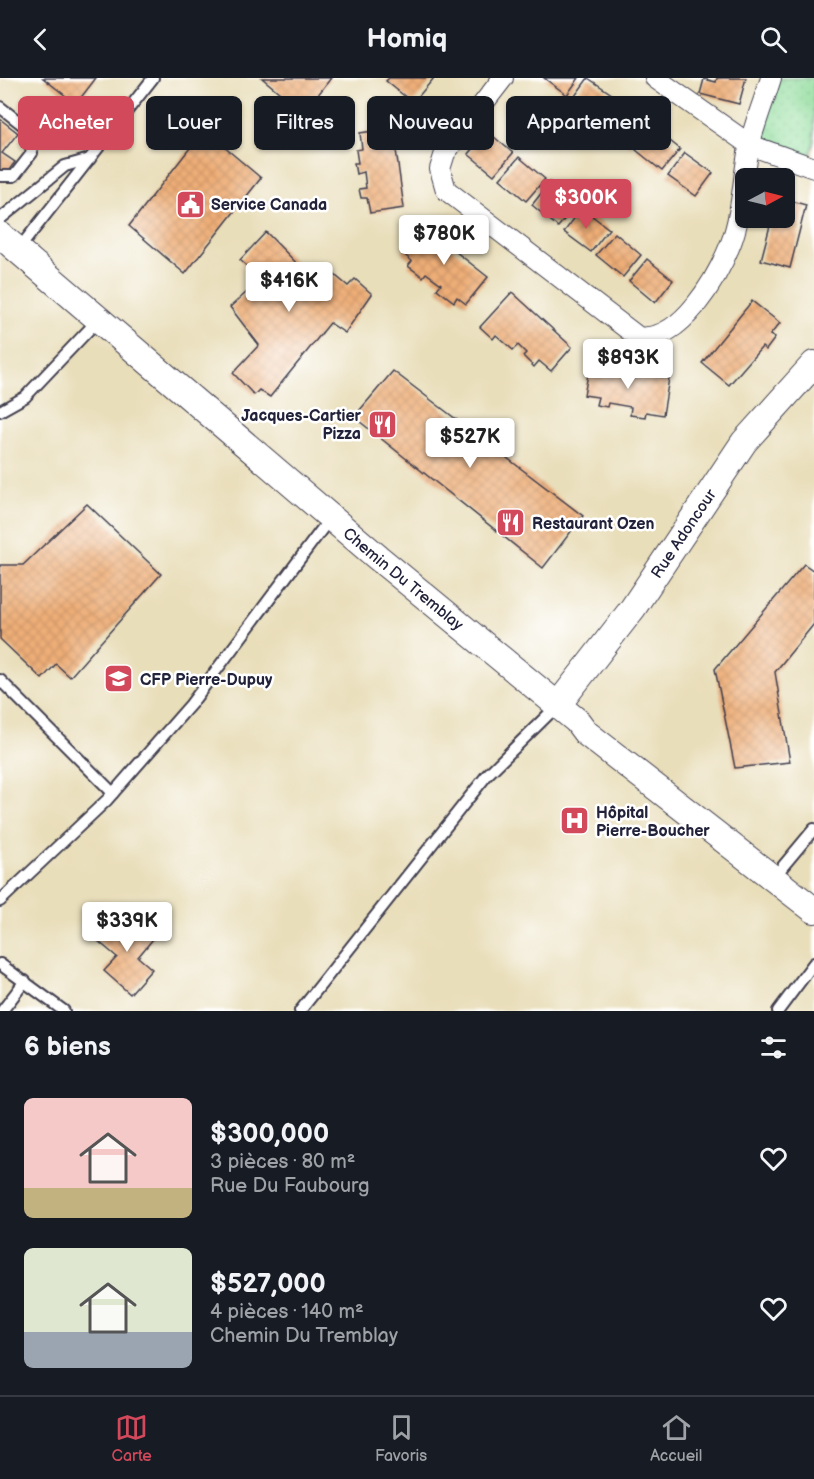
<!DOCTYPE html>
<html lang="fr">
<meta charset="utf-8">
<style>
:root{--surface:#171b24;--page:#20242c;--text:#f1f3f6;--muted:#9ea1a6;--line:#363941;--accent:#d1495b}
body{margin:0;font-family:"Balsamiq Sans",sans-serif;background:var(--page);color:var(--text);height:100vh;display:flex;flex-direction:column;font-size:22px;white-space:nowrap}
*{box-sizing:border-box;margin:0}
p{font-size:20px;color:var(--muted)}
.icon{flex:none;width:33px;height:33px;fill:none;stroke:currentColor;stroke-width:2;stroke-linecap:round;stroke-linejoin:round}
.map{position:relative;height:933px;overflow:hidden}
.drawer{display:flex;flex-direction:column;background:var(--surface);flex:1}
.drawer>*{flex:none}
.banner{position:absolute;left:18px;top:18px;width:778px;height:54px;display:flex;gap:12px}
.needle{width:39px;rotate:83deg}
.fabs{position:absolute;left:735px;top:90px;display:grid;gap:12px}
.fabs a{display:grid;place-items:center;width:60px;height:60px;border-radius:9px;background:var(--surface);box-shadow:0 2px 4px #0004;font-size:30px}
.price{position:absolute;translate:-50% -51px;padding:0 14px;border-radius:6px;background:#fff;color:#222;font-size:20px;line-height:39px;filter:drop-shadow(0 2px 3px #0008)}
.price::after{content:'';position:absolute;left:50%;top:36px;width:18px;height:14px;margin-left:-9px;background:inherit;clip-path:polygon(0 0,100% 0,50% 100%)}
.price.selected{background:var(--accent);color:#fff}
ul{padding:0;list-style:none}
li{display:flex;align-items:center;gap:18px;height:150px;padding:0 24px}
li span{display:grid;place-items:center;flex:none;width:168px;height:120px;border-radius:9px;color:#555}
li>.icon{margin-inline-start:auto}
span .icon{width:72px;height:72px;fill:#fffc;stroke-width:1}
li b{font-size:26px}
h2{display:flex;justify-content:space-between;align-items:center;height:72px;padding:0 24px;font-size:26px}
.chip{padding:0 21px;border-radius:9px;background:var(--surface);box-shadow:0 2px 4px #0004;font-size:21px;line-height:54px}
.chip.selected{background:var(--accent);color:#fff}
header{display:flex;justify-content:space-between;align-items:center;height:78px;padding:0 24px;background:var(--surface);font-size:27px;font-weight:700}
.tabs{display:flex;justify-content:space-around;align-items:center;height:84px;border-top:2px solid var(--line);background:var(--surface);font-size:16px;color:var(--muted)}
.tabs a{display:grid;justify-items:center;gap:3px}
.tabs .selected{color:var(--accent)}
.map>svg:first-child{display:block}
</style>
<header><svg class="icon" aria-label="back" viewBox="0 0 24 24"><path d="M15 5l-7 7 7 7"/></svg>Homiq<svg class="icon" aria-label="search" viewBox="0 0 24 24"><circle cx="10" cy="10" r="6"/><path d="M15 15l6 6"/></svg></header>
<div class="map">
<svg width="814" height="933" viewBox="0 0 814 933">
<defs>
<pattern id="park-dots" width="8" height="8" patternUnits="userSpaceOnUse" patternTransform="scale(1.5)"><rect width="8" height="8" fill="#8edc9a"/><path d="M2 2h.1M6 6h.1" fill="none" stroke="#7abc86" stroke-width="1.8" stroke-linecap="round"/></pattern>
<pattern id="building-cross-hatch" width="8" height="8" patternUnits="userSpaceOnUse" patternTransform="scale(1.5)"><rect width="8" height="8" fill="#eeae77"/><path d="M0 0l8 8M0 8l8-8" fill="none" stroke="#cc9568"/></pattern>
</defs>
<rect width="100%" height="100%" fill="#fff"/>
<filter id="ink" filterUnits="userSpaceOnUse"><feTurbulence type="fractalNoise" baseFrequency=".0167" numOctaves="2"/><feDisplacementMap in="SourceGraphic" scale="12" xChannelSelector="R" yChannelSelector="G"/><feConvolveMatrix kernelMatrix="1 2 1 2 8 2 1 2 1" color-interpolation-filters="sRGB"/></filter>
<filter id="wash" filterUnits="userSpaceOnUse"><feTurbulence type="fractalNoise" baseFrequency=".008" numOctaves="4" result="noise"/><feDisplacementMap in="SourceGraphic" scale="24" xChannelSelector="R" yChannelSelector="G"/><feGaussianBlur stdDeviation="1.35" result="paint"/><feColorMatrix in="noise" values="0 0 0 0 0 0 0 0 0 0 0 0 0 0 0 0 0 1.4 0 .05"/><feComposite in="paint" operator="in"/></filter>
<g filter="url(#wash)">
<rect width="100%" height="100%" fill="#e9deba"/>
<polygon fill="url(#park-dots)" stroke="#587f6a" stroke-width="1.5" points="777,0 814,0 814,63 809,81 756,65"/>
<g id="blocks">
<g fill="url(#building-cross-hatch)">
<polygon points="43,0 96,0 76,26"/>
<polygon points="262,0 331,0 304,35"/>
<polygon points="389,0 434,0 413,25 386,3"/>
<polygon points="544,0 579,0 567,17"/>
<polygon points="588,0 616,19 599,42 572,22"/>
<polygon points="717,0 746,0 739,26 700,16 704,1 716,4"/>
<polygon points="622,24 648,46 630,68 604,46"/>
<polygon points="0,41 18,55 2,75 15,84 6,96 0,91"/>
<polygon points="393,50 404,130 370,135 367,120 361,120 359,111 366,110 364,94 356,96 354,85 358,85 356,72 362,71 360,55"/>
<polygon points="654,50 680,71 662,93 636,72"/>
<polygon points="204,52 261,100 185,196 129,148"/>
<polygon points="487,53 513,75 494,97 468,76"/>
<polygon points="685,75 713,95 696,118 668,98"/>
<polygon points="519,79 545,101 526,123 500,101"/>
<polygon points="550,104 577,126 558,149 532,127"/>
<polygon points="784,121 806,127 790,190 761,182 772,140 784,140"/>
<polygon points="582,130 609,151 591,174 564,154"/>
<polygon points="423,148 488,199 466,226 457,219 454,224 437,211 441,206 426,195 423,199 408,188 412,183 402,175"/>
<polygon points="266,154 312,201 324,188 348,208 355,201 372,216 345,255 330,245 270,319 259,312 254,317 233,295 259,267 230,229 255,207 252,204 258,198 240,182"/>
<polygon points="615,155 641,177 623,199 596,177"/>
<polygon points="647,181 673,202 655,225 629,203"/>
<polygon points="512,214 572,269 551,293 539,283 534,289 523,278 526,275 518,267 513,272 496,257 493,261 480,249"/>
<polygon points="752,223 780,245 770,257 775,260 766,272 762,269 729,307 702,285"/>
<polygon points="590,286 669,300 663,337 646,334 645,339 630,337 631,329 608,325 607,329 596,327 598,319 584,317"/>
<polygon points="393,293 583,438 543,490 354,339"/>
<polygon points="87,426 161,496 70,599 56,586 42,601 0,561 0,487 23,487"/>
<polygon points="804,486 814,493 814,546 775,594 790,684 735,690 715,591"/>
<polygon points="123,835 153,861 138,879 152,891 130,916 104,893 117,879 98,863"/>
</g>
</g>
</g>
<g filter="url(#ink)">
<use href="#blocks" fill-opacity="0" stroke="#403e4e" stroke-width="1.5"/>
<g fill="none" stroke-linecap="round" stroke-linejoin="round">
<defs>
<g id="service">
<polyline points="0,29 28,51 32,75 14,98 0,98"/>
<polyline points="0,141 65,88 90,81"/>
<polyline points="18,172 153,0"/>
<polyline points="0,333 25,319 99,241"/>
<polyline points="0,602 113,715"/>
<polyline points="774,799 814,751"/>
<polyline points="0,823 107,722 191,626 331,439"/>
<polyline points="0,886 64,933"/>
<polyline points="2,933 25,903"/>
<polyline points="300,933 487,697 557,628"/>
<polyline points="778,933 814,885"/>
</g>
<g id="minor">
<path d="M503,0L445,75L440,91L446,112L638,259C681,265 717,200 731,165C742,136 743,100 749,70C754,46 764,23 771,0"/>
<polyline points="655,0 750,67 814,90"/>
</g>
<g id="tertiary">
<path id="s1" d="M0,157L376,478L577,643L586,655L814,832"/>
<path id="s2" d="M557,628L633,530L744,364L814,286"/>
</g>
</defs>
<use href="#service" stroke="#403e4e" stroke-width="14"/>
<use href="#minor" stroke="#403e4e" stroke-width="22"/>
<use href="#tertiary" stroke="#403e4e" stroke-width="28"/>
<use href="#service" stroke="#fff" stroke-width="10"/>
<use href="#minor" stroke="#fff" stroke-width="20"/>
<use href="#tertiary" stroke="#fff" stroke-width="26"/>
</g>
</g>
<defs>
<symbol id="civic-square" viewBox="-11 -11 22 22"><rect x="-9" y="-9" width="18" height="18" rx="4" fill="#d1495b" stroke="#fff"/><path d="M-.6-6.5H3V-4.5H.6V-3L4-1V1h2V6H-6V1h2V-1L-.6-3ZM-1.2 2.5V6h2.4V2.5Z" fill="#fff"/></symbol>
<symbol id="restaurant-square" viewBox="-11 -11 22 22"><rect x="-9" y="-9" width="18" height="18" rx="4" fill="#d1495b" stroke="#fff"/><path d="M-5-6h1v4h1v-4h1v4h1v-4h1v5L-1.5 .5V6h-2V.5L-5-1ZM5-6V6H3V1.5H1.5Q1.5-4 5-6Z" fill="#fff"/></symbol>
<symbol id="university-square" viewBox="-11 -11 22 22"><rect x="-9" y="-9" width="18" height="18" rx="4" fill="#d1495b" stroke="#fff"/><path d="M0-5L7-2L0 1L-7-2ZM-4 1L0 2.5L4 1V4Q0 6-4 4Z" fill="#fff"/></symbol>
<symbol id="hospital-square" viewBox="-11 -11 22 22"><rect x="-9" y="-9" width="18" height="18" rx="4" fill="#d1495b" stroke="#fff"/><path d="M-5-5h3v3.5h4V-5h3V5h-3V1.5h-4V5h-3Z" fill="#fff"/></symbol>
</defs>
<g fill-rule="evenodd">
<use href="#civic-square" x="174" y="110" width="33" height="33"/>
<use href="#restaurant-square" x="366" y="330" width="33" height="33"/>
<use href="#restaurant-square" x="494" y="428" width="33" height="33"/>
<use href="#university-square" x="102" y="584" width="33" height="33"/>
<use href="#hospital-square" x="558" y="726" width="33" height="33"/>
</g>
<g text-anchor="middle" stroke-width="5" stroke-linejoin="round" paint-order="stroke">
<g font-size="16" font-weight="bold" fill="#22223b" stroke="#fff" text-anchor="start">
<text x="211" y="132">Service Canada</text>
<text x="361" y="343" text-anchor="end">Jacques-Cartier<tspan x="361" dy="18">Pizza</tspan></text>
<text x="532" y="451">Restaurant Ozen</text>
<text x="140" y="607">CFP Pierre-Dupuy</text>
<text x="596" y="740">Hôpital<tspan x="596" dy="18">Pierre-Boucher</tspan></text>
</g>
<g font-size="16" fill="#22223b" stroke="#fff">
<text dy="6" stroke="none"><textPath href="#s2" startOffset="214">Rue Adoncour</textPath></text>
<text dy="6" stroke="none"><textPath href="#s1" startOffset="530">Chemin Du Tremblay</textPath></text>
</g>
</g>
</svg>
<div class="fabs">
<a><svg class="needle" viewBox="-14 -14 28 28"><path d="M0-13l5 13h-10z" fill="#e53935"/><path d="M0 13l5-13h-10z" fill="#9ea1a6"/></svg></a>
</div>
<b class="price selected" style="left:586px;top:152px">$300K</b>
<b class="price" style="left:444px;top:188px">$780K</b>
<b class="price" style="left:289px;top:235px">$416K</b>
<b class="price" style="left:628px;top:312px">$893K</b>
<b class="price" style="left:470px;top:391px">$527K</b>
<b class="price" style="left:127px;top:875px">$339K</b>
<div class="banner">
<a class="chip selected">Acheter</a>
<a class="chip">Louer</a>
<a class="chip">Filtres</a>
<a class="chip">Nouveau</a>
<a class="chip">Appartement</a>
</div>
</div>
<section class="drawer">
<h2>6 biens<svg class="icon" aria-label="filters" viewBox="0 0 24 24"><path d="M4 7h16M4 17h16"/><circle cx="9" cy="7" r="2"/><circle cx="15" cy="17" r="2"/></svg></h2>
<ul>
<li><span style="background:linear-gradient(#f6c9c9 75%,#c2b280 0)"><svg class="icon" aria-label="home" viewBox="0 0 24 24"><path d="M3 11l9-7 9 7M6 9v11h12V9"/></svg></span><div><b>$300,000</b><p>3 pièces · 80 m²</p><p>Rue Du Faubourg</p></div><svg class="icon" aria-label="heart" viewBox="0 0 24 24"><path d="M12 20l-8-8c-3-5 5-10 8-4 3-6 11-1 8 4z"/></svg></li>
<li><span style="background:linear-gradient(#dfe7d0 70%,#9aa5b1 0)"><svg class="icon" aria-label="home" viewBox="0 0 24 24"><path d="M3 11l9-7 9 7M6 9v11h12V9"/></svg></span><div><b>$527,000</b><p>4 pièces · 140 m²</p><p>Chemin Du Tremblay</p></div><svg class="icon" aria-label="heart" viewBox="0 0 24 24"><path d="M12 20l-8-8c-3-5 5-10 8-4 3-6 11-1 8 4z"/></svg></li>
</ul>
</section>
<nav class="tabs">
<a class="selected"><svg class="icon" aria-label="map" viewBox="0 0 24 24"><path d="M3 6l6-2 6 2 6-2v14l-6 2-6-2-6 2zM9 4v14M15 6v14"/></svg>Carte</a>
<a><svg class="icon" aria-label="saved" viewBox="0 0 24 24"><path d="M7 4h10v16l-5-4-5 4z"/></svg>Favoris</a>
<a><svg class="icon" aria-label="home" viewBox="0 0 24 24"><path d="M3 11l9-7 9 7M6 9v11h12V9"/></svg>Accueil</a>
</nav>
